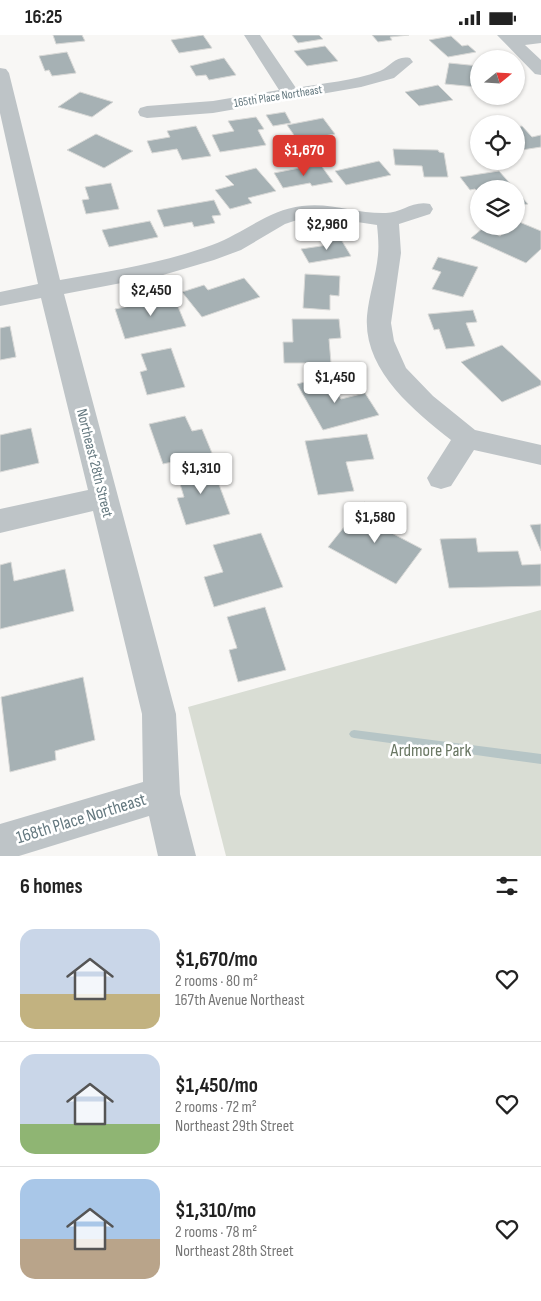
<!DOCTYPE html>
<meta charset="utf-8">
<style>
:root{--surface:#fff;--page:#f6f6f6;--text:#222;--muted:#767676;--line:#e0e0e0;--accent:#dc3931}
body{margin:0;font-family:"Sofia Sans Condensed",sans-serif;background:var(--page);color:var(--text);height:100vh;display:flex;flex-direction:column;font-size:19px;white-space:nowrap}
*{box-sizing:border-box;margin:0}
p{font-size:16px;color:var(--muted)}
.icon{flex:none;width:28px;height:28px;fill:none;stroke:currentColor;stroke-width:2;stroke-linecap:round;stroke-linejoin:round}
.map{position:relative;height:821px;overflow:hidden}
.drawer{display:flex;flex-direction:column;background:var(--surface);flex:1}
.drawer>*{flex:none}
.needle{width:32px;rotate:72deg}
.fabs{position:absolute;left:470px;top:15px;display:grid;gap:10px}
.fabs a{display:grid;place-items:center;width:55px;height:55px;border-radius:50%;background:var(--surface);box-shadow:0 1px 4px #0004;font-size:25px}
.price{position:absolute;translate:-50% -42px;padding:0 11px;border-radius:5px;background:#fff;color:#222;font-size:16px;line-height:32px;filter:drop-shadow(0 1px 2px #0008)}
.price::after{content:'';position:absolute;left:50%;top:30px;width:15px;height:11px;margin-left:-8px;background:inherit;clip-path:polygon(0 0,100% 0,50% 100%)}
.price.selected{background:var(--accent);color:#fff}
ul{padding:0;list-style:none}
li{display:flex;align-items:center;gap:15px;height:125px;padding:0 20px}
li+li{border-top:1px solid var(--line)}
li span{display:grid;place-items:center;flex:none;width:140px;height:100px;border-radius:15px;color:#555}
li>.icon{margin-inline-start:auto}
span .icon{width:60px;height:60px;fill:#fffc;stroke-width:1}
li b{font-size:21px}
h2{display:flex;justify-content:space-between;align-items:center;height:60px;padding:0 20px;font-size:21px}
.status{display:flex;justify-content:space-between;align-items:center;height:35px;padding:0 25px;background:var(--surface);direction:ltr}
.status svg{height:14px;fill:currentColor}
.map>svg:first-child{display:block}
</style>
<div class="status"><b>16:25</b><svg viewBox="0 0 49 12"><path d="M0 12V9h3v3zM5 12V6h3v6zM10 12V3h3v9zM15 12V0h3v12zM26 1h20v11H26zM47 4h2v5h-2z"/></svg></div>
<div class="map">
<svg width="541" height="821" viewBox="0 0 541 821">
<rect width="100%" height="100%" fill="#f8f7f5"/>
<polygon fill="#d9ddd4" points="541,575 541,821 226,821 188,672"/>
<g fill="none" stroke-linecap="round" stroke-linejoin="round">
<polygon fill="#b6c5c6" fill-rule="evenodd" points="354,695 541,719 541,729 354,703 351,702 349,699 351,696"/>
</g>
<g fill="#a6b1b4" stroke="#d9d9d7">
<polygon points="53,0 82,0 85,6 56,9"/>
<polygon points="203,0 212,13 179,18 171,5"/>
<polygon points="292,0 319,0 323,4 298,8"/>
<polygon points="372,0 409,0 390,2 392,5 378,7"/>
<polygon points="451,1 462,11 468,10 476,17 448,22 429,5"/>
<polygon points="325,11 338,26 307,31 294,16"/>
<polygon points="67,17 76,38 52,41 49,35 45,36 39,21"/>
<polygon points="224,23 236,40 209,45 206,40 196,41 190,31"/>
<polygon points="449,28 479,31 476,52 445,49"/>
<polygon points="438,50 453,65 419,71 405,57"/>
<polygon points="80,57 113,67 92,82 58,72"/>
<polygon points="285,77 291,88 273,91 266,80"/>
<polygon points="256,82 264,94 258,95 266,110 220,117 212,100 234,96 228,86"/>
<polygon points="323,83 335,99 298,106 287,90"/>
<polygon points="196,91 211,121 182,125 177,114 152,118 147,106 170,102 167,96"/>
<polygon points="522,91 532,102 541,100 541,112 522,115 516,109 516,92"/>
<polygon points="96,99 133,116 104,133 67,115"/>
<polygon points="393,114 438,115 439,117 444,118 448,142 424,142 422,131 395,130"/>
<polygon points="379,126 391,140 346,150 335,136"/>
<polygon points="320,129 333,147 312,151 310,148 283,153 274,138"/>
<polygon points="256,133 276,156 248,163 252,168 230,174 215,155 234,150 225,141"/>
<polygon points="499,136 515,154 479,154 479,158 475,154 470,155 460,142"/>
<polygon points="111,148 119,174 86,179 82,165 89,164 85,152"/>
<polygon points="516,156 528,169 516,171"/>
<polygon points="214,165 221,180 212,181 215,188 194,192 192,187 164,192 157,175"/>
<polygon points="150,186 158,202 109,212 102,195"/>
<polygon points="517,186 541,196 541,214 526,228 471,203 483,193 500,201 511,191 516,191"/>
<polygon points="339,201 351,221 309,228 301,214 328,210 325,204"/>
<polygon points="438,222 478,232 463,262 432,254 441,237 432,234"/>
<polygon points="305,239 340,241 339,261 330,260 330,275 303,273"/>
<polygon points="244,243 260,262 202,282 182,257 204,250 208,255"/>
<polygon points="172,257 186,291 125,304 115,274 150,267 148,262"/>
<polygon points="473,275 477,287 466,288 475,311 446,314 439,294 434,295 428,279"/>
<polygon points="292,284 339,284 341,303 329,304 331,328 284,328 283,307 293,307"/>
<polygon points="10,291 16,322 0,325 0,293"/>
<polygon points="502,310 541,346 541,350 502,367 461,327"/>
<polygon points="171,313 185,352 147,360 140,337 147,335 141,319"/>
<polygon points="327,341 341,364 365,358 379,380 323,395 297,349"/>
<polygon points="185,381 192,396 202,394 212,418 163,429 149,389"/>
<polygon points="31,393 39,428 0,437 0,400"/>
<polygon points="367,399 374,424 346,427 354,456 318,460 305,406"/>
<polygon points="211,428 230,479 186,490 177,463 184,462 176,436"/>
<polygon points="364,467 394,482 384,494 422,514 396,549 328,512"/>
<polygon points="541,489 541,516 530,490"/>
<polygon points="261,498 283,552 214,572 204,542 223,537 213,510"/>
<polygon points="476,503 478,517 518,516 522,530 541,529 541,551 449,553 440,504"/>
<polygon points="11,527 14,546 65,534 74,576 0,594 0,530"/>
<polygon points="265,572 286,635 238,647 229,615 237,613 227,582"/>
<polygon points="83,642 95,705 55,716 56,725 10,737 1,662"/>
</g>
<g fill="none" stroke-linecap="round" stroke-linejoin="round">
<g fill="#bec4c7" fill-rule="evenodd">
<path d="M244,0H260L296,53C323,48 353,46 380,36C391,31 396,20 410,23L413,27L394,43L361,52L213,78L147,83L140,81L138,77L140,73L147,71L213,66L279,55Z"/>
<polygon points="497,0 541,0 541,8 525,10 541,25 541,40 535,39"/>
<path d="M0,33L6,34L9,38L60,245C112,236 163,228 212,210C244,198 268,175 302,171C331,167 358,179 386,178C401,178 413,165 430,169L433,174L430,179L399,189L401,218L391,288L394,306L406,333L433,361L475,395L541,410V430L474,415L451,451L441,454L431,451L427,443L451,405C413,375 363,335 367,281C369,260 376,241 378,220C379,210 378,200 377,190L324,182L303,183L285,189L241,215L214,225L163,240L64,259L176,679L180,759L196,821H158L149,781L19,821H0V789L143,747L142,679L93,476L0,498V474L88,455L41,263L0,271V257L38,249L0,78Z"/>
</g>
</g>
<g text-anchor="middle" stroke-width="5" stroke-linejoin="round" paint-order="stroke">
<g font-size="12" fill="#64787f" stroke="#fff">
<text transform="translate(278 61) rotate(-9)" y="4">165th Place Northeast</text>
</g>
<g font-size="15" fill="#64787f" stroke="#fff">
<text transform="translate(95 428) rotate(76)" y="5">Northeast 28th Street</text>
</g>
<g font-size="18" fill="#6a7763" stroke="#fff">
<text x="431" y="721">Ardmore Park</text>
</g>
<g font-size="18" fill="#64787f" stroke="#fff">
<text transform="translate(81 783) rotate(-17)" y="6">168th Place Northeast</text>
</g>
</g>
</svg>
<div class="fabs">
<a><svg class="needle" viewBox="-14 -14 28 28"><path d="M0-13l5 13h-10z" fill="#e53935"/><path d="M0 13l5-13h-10z" fill="#767676"/></svg></a>
<a><svg class="icon" aria-label="locate" viewBox="0 0 24 24"><circle cx="12" cy="12" r="6"/><path d="M12 2v4M12 18v4M2 12h4M18 12h4"/></svg></a>
<a><svg class="icon" aria-label="layers" viewBox="0 0 24 24"><path d="M12 4l9 5-9 5-9-5zM3 14l9 5 9-5"/></svg></a>
</div>
<b class="price selected" style="left:304px;top:142px">$1,670</b>
<b class="price" style="left:327px;top:216px">$2,960</b>
<b class="price" style="left:151px;top:282px">$2,450</b>
<b class="price" style="left:335px;top:369px">$1,450</b>
<b class="price" style="left:201px;top:460px">$1,310</b>
<b class="price" style="left:375px;top:509px">$1,580</b>
</div>
<section class="drawer">
<h2>6 homes<svg class="icon" aria-label="filters" viewBox="0 0 24 24"><path d="M4 7h16M4 17h16"/><circle cx="9" cy="7" r="2"/><circle cx="15" cy="17" r="2"/></svg></h2>
<ul>
<li><span style="background:linear-gradient(#c9d6e8 65%,#c2b280 0)"><svg class="icon" aria-label="home" viewBox="0 0 24 24"><path d="M3 11l9-7 9 7M6 9v11h12V9"/></svg></span><div><b>$1,670/mo</b><p>2 rooms · 80 m²</p><p>167th Avenue Northeast</p></div><svg class="icon" aria-label="heart" viewBox="0 0 24 24"><path d="M12 20l-8-8c-3-5 5-10 8-4 3-6 11-1 8 4z"/></svg></li>
<li><span style="background:linear-gradient(#c9d6e8 70%,#8fb573 0)"><svg class="icon" aria-label="home" viewBox="0 0 24 24"><path d="M3 11l9-7 9 7M6 9v11h12V9"/></svg></span><div><b>$1,450/mo</b><p>2 rooms · 72 m²</p><p>Northeast 29th Street</p></div><svg class="icon" aria-label="heart" viewBox="0 0 24 24"><path d="M12 20l-8-8c-3-5 5-10 8-4 3-6 11-1 8 4z"/></svg></li>
<li><span style="background:linear-gradient(#a9c7e8 60%,#b9a48a 0)"><svg class="icon" aria-label="home" viewBox="0 0 24 24"><path d="M3 11l9-7 9 7M6 9v11h12V9"/></svg></span><div><b>$1,310/mo</b><p>2 rooms · 78 m²</p><p>Northeast 28th Street</p></div><svg class="icon" aria-label="heart" viewBox="0 0 24 24"><path d="M12 20l-8-8c-3-5 5-10 8-4 3-6 11-1 8 4z"/></svg></li>
</ul>
</section>
